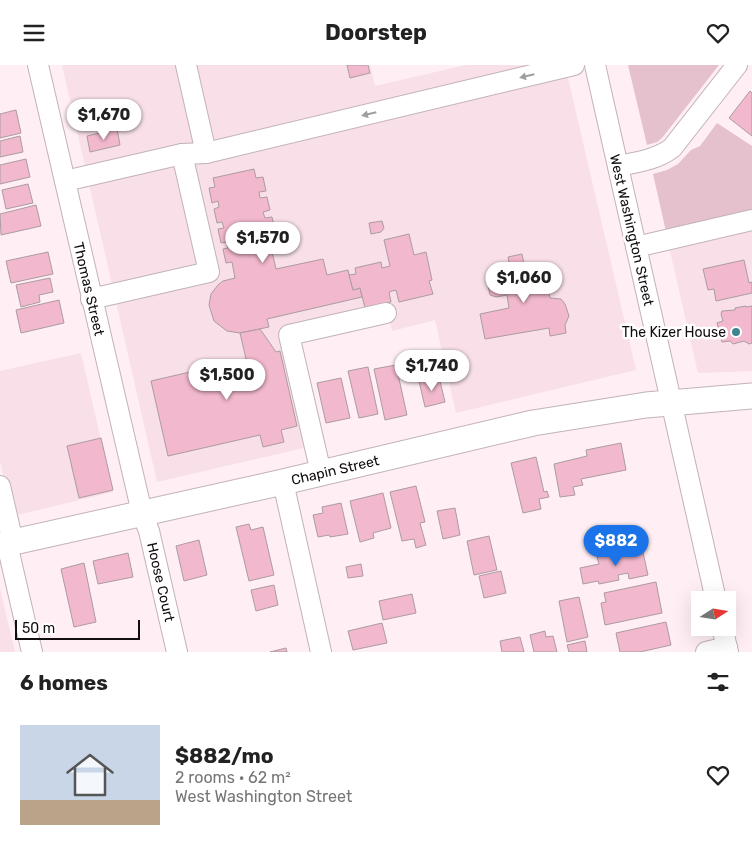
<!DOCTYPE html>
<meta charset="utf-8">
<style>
:root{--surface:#fff;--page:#f2f2f2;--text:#222;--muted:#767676;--accent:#1a73e8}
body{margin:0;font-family:Rubik,sans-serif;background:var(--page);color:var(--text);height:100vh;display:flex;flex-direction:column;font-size:19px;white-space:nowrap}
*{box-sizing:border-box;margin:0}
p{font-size:16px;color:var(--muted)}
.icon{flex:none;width:28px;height:28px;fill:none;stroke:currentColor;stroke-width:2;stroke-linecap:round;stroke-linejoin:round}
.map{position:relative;height:587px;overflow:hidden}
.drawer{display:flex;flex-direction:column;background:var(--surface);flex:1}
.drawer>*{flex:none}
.needle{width:32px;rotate:78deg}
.controls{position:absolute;left:691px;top:526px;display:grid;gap:10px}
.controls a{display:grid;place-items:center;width:45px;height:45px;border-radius:0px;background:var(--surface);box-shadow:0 5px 20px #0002;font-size:25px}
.scale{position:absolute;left:15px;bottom:12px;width:125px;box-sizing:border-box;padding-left:5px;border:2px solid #120d0e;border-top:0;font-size:14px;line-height:18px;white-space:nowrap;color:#120d0e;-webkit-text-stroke:4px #fff;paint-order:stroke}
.price{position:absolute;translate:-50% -42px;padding:0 11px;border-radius:18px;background:#fff;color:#222;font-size:16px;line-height:32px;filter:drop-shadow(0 1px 2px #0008)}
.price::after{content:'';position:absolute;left:50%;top:30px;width:15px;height:11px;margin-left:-8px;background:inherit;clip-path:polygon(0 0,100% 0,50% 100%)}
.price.current{background:var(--accent);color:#fff}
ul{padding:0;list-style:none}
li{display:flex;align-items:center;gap:15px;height:125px;padding:0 20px}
li span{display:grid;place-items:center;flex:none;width:140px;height:100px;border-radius:0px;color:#555}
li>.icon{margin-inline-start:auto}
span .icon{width:60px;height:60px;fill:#fffc;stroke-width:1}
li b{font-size:21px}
h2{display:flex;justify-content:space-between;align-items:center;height:60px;padding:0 20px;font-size:21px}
header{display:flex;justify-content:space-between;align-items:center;height:65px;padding:0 20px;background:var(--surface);font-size:22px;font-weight:700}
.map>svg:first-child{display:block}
</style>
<header><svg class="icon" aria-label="menu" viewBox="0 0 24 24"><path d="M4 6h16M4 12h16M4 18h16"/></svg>Doorstep<svg class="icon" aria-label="heart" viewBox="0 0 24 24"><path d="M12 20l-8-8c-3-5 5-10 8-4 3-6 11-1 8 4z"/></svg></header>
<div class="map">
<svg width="752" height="587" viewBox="0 0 752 587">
<rect width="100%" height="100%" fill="#ffeef4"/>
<g fill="#f8dfe8">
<polygon points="62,0 370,0 375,21 466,0 565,0 636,305 456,348 435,255 392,266 389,253 298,273 321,379 157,417"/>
<polygon points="752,157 752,306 698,308 668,177"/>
<polygon points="81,288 113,427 13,451 0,396 0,306"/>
<polygon points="0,524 15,587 0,587"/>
</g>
<g fill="#e4c1cd">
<polygon points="628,0 719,0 662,73 657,77 647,80"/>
<polygon points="717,58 752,81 752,151 667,171 653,109 667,105 678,99 691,85 700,81"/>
</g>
<g fill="#f2b8cd" stroke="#ab9ca1">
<polygon points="347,0 368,0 370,8 350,13"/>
<polygon points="750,26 752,28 752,71 729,53"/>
<polygon points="16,45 21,68 0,73 0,49"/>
<polygon points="117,64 120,80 90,87 87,71"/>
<polygon points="20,71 23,87 0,92 0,76"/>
<polygon points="26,94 30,112 0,119 0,100"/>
<polygon points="254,104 256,113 263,112 266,126 259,127 260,133 267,132 270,145 263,147 265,153 272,152 275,165 268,167 269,173 276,172 279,185 272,187 276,204 323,194 327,210 348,205 353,225 360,223 362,232 267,254 269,262 240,268 227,266 214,256 209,240 211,229 218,220 223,216 235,213 232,197 226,198 223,184 228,183 227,177 221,178 218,164 224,163 222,157 217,158 214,144 219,142 218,136 212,138 209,123 215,122 213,113"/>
<polygon points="28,119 33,138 6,144 2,125"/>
<polygon points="36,140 41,161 1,170 0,149"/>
<polygon points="382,156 384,163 381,167 371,169 369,158"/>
<polygon points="409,169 414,190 426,187 432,215 429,216 433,229 399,237 396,225 389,227 391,237 365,243 360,223 353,225 349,210 356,209 355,203 381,197 382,203 390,201 384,175"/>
<polygon points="48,187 53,209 11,218 6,196"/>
<polygon points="522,189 525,204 543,200 550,233 561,234 565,239 569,251 565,260 566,268 550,271 549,263 485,274 480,249 509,243 507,230 496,232 490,230 488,221 493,216 504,214 503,209 511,207 508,192"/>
<polygon points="744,195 749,218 752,217 752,228 716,236 714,224 708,225 703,204"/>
<polygon points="50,213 53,227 39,230 40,237 21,242 16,220"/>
<polygon points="59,235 64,258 21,268 16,245"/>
<polygon points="746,241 746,242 752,241 752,278 749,279 744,276 733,279 730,276 722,277 717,258 723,256 721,249 722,246 735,245 735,243"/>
<polygon points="260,264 276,287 280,286 297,361 281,365 284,377 263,382 260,370 168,391 151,316 246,294 240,268"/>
<polygon points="396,300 407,350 385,355 374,304"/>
<polygon points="368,302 378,349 359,353 348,306"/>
<polygon points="439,312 445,337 425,342 419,316"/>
<polygon points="341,313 350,353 326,358 317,318"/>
<polygon points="101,373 113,425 79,433 67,381"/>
<polygon points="621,378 626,405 581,414 583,420 573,422 575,430 560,432 554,399 587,391 586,385"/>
<polygon points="536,392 544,427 547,426 549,432 539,434 541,444 523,448 511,398"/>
<polygon points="416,421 425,457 420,458 426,480 416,483 414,474 402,476 390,427"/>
<polygon points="383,428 391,463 373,468 374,473 360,477 350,436"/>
<polygon points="341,438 348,469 330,472 329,470 318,472 313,450 323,448 322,442"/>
<polygon points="455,443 460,470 443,474 437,446"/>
<polygon points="249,459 251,465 263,462 274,510 249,516 236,462"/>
<polygon points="489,471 497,505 474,510 467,476"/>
<polygon points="199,475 207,510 184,516 176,481"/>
<polygon points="642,483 648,510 629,514 628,508 618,510 619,515 599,519 598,516 583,519 580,503 599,499 597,492"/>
<polygon points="128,488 133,512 98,519 93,496"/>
<polygon points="84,498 96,557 74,562 61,504"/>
<polygon points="361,499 363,511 348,513 346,502"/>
<polygon points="501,506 506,528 484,533 479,511"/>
<polygon points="656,517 662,548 605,560 601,538 606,537 604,528"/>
<polygon points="274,520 278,540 256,546 251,525"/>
<polygon points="412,529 416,548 383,555 379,536"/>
<polygon points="579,532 588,572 567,577 559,536"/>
<polygon points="666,557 671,580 640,587 620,587 616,568"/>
<polygon points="382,558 387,578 353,585 348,566"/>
<polygon points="545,566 546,572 553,571 557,587 534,587 530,570"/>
<polygon points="520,572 524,587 502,587 500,576"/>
<polygon points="585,576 587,587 569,587 567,580"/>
<polygon points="286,583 287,587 270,587"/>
</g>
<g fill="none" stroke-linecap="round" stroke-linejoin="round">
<defs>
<g id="minor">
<polyline points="38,0 142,448 149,466 177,587"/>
<polyline points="186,0 206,88"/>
<polyline points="595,0 716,535"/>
<polyline points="182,89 206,88 574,0"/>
<path d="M618,101C637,97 656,95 672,83L737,0"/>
<polyline points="65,116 182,89 209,207 91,234"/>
<polyline points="636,182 752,155"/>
<polyline points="321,408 289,270 386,248"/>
<polyline points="283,417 321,587"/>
<polyline points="0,421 13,477"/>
<polyline points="7,479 32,587"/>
<polyline points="722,562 728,587"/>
<polyline points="706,587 727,582"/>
</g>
<polyline id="major" points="0,480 283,417 533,358 646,340 752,331"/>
</defs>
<use href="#minor" stroke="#c2b3b8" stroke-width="22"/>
<use href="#major" stroke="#c2b3b8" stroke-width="27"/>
<use href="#minor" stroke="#fff" stroke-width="20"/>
<use href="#major" stroke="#fff" stroke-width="25"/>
</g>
<defs><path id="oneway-solid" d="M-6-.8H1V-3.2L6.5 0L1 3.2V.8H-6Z" transform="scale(1.25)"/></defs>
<g fill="#a09e9f">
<use href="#oneway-solid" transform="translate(527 11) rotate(167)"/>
<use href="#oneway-solid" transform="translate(369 49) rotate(167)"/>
</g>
<circle fill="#3e868d" stroke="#fff" stroke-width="2" cx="736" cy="267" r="5"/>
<g text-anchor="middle" stroke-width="5" stroke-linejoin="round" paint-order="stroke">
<g font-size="14" fill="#120d0e" stroke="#fff">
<text transform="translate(632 165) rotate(77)" y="5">West Washington Street</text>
<text transform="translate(89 224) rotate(77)" y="5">Thomas Street</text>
<text transform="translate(335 405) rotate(-13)" y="5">Chapin Street</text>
<text transform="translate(161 517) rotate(77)" y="5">Hoose Court</text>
</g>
<g font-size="14" fill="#120d0e" stroke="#fff" text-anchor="end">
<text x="726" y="272">The Kizer House</text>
</g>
</g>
</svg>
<div class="controls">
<a><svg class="needle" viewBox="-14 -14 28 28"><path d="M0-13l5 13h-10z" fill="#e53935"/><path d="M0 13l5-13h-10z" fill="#767676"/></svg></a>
</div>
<div class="scale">50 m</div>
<b class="price" style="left:104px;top:76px">$1,670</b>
<b class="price" style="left:263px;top:199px">$1,570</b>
<b class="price" style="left:524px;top:239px">$1,060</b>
<b class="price" style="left:432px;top:327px">$1,740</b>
<b class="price" style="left:227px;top:336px">$1,500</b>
<b class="price current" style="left:616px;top:502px">$882</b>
</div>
<section class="drawer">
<h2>6 homes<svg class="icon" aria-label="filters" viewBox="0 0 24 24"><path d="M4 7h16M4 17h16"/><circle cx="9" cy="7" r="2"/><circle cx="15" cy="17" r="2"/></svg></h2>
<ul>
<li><span style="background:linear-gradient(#c9d6e8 75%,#b9a48a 0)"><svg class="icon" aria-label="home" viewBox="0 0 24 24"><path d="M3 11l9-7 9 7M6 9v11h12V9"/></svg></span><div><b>$882/mo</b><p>2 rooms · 62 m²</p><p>West Washington Street</p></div><svg class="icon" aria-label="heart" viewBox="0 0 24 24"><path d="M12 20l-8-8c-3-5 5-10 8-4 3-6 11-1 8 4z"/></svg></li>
</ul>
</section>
